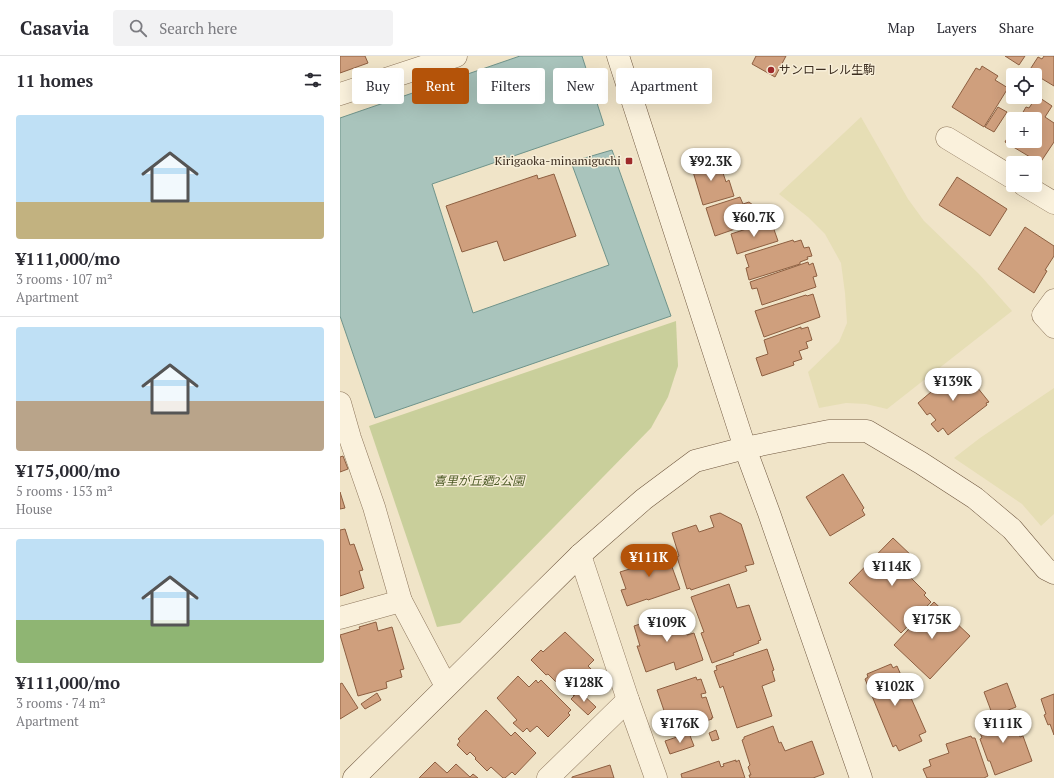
<!DOCTYPE html>
<meta charset="utf-8">
<style>
:root{--surface:#fff;--page:#f2f2f3;--text:#2b2b33;--muted:#7c7c81;--line:#e1e1e2;--accent:#b45309}
body{margin:0;font-family:"PT Serif","Noto Sans JP",serif;background:var(--page);color:var(--text);height:100vh;display:flex;flex-direction:column;font-size:15px;white-space:nowrap}
*{box-sizing:border-box;margin:0}
p{font-size:13px;color:var(--muted)}
.icon{flex:none;width:22px;height:22px;fill:none;stroke:currentColor;stroke-width:2;stroke-linecap:round;stroke-linejoin:round}
.map{position:relative;flex:1;overflow:hidden}
.details{display:flex;flex-direction:column;background:var(--surface);width:340px}
.details>*{flex:none}
.hud{position:absolute;left:12px;top:12px;width:380px;height:36px;display:flex;gap:8px}
.tools{position:absolute;left:666px;top:12px;display:grid;gap:8px}
.tools a{display:grid;place-items:center;width:36px;height:36px;border-radius:4px;background:var(--surface);box-shadow:0 4px 16px #0002;font-size:20px}
.price{position:absolute;translate:-50% -34px;padding:0 9px;border-radius:14px;background:#fff;color:#222;font-size:13px;line-height:26px;filter:drop-shadow(0 1px 2px #0008)}
.price::after{content:'';position:absolute;left:50%;top:24px;width:12px;height:9px;margin-left:-6px;background:inherit;clip-path:polygon(0 0,100% 0,50% 100%)}
.price.on{background:var(--accent);color:#fff}
ul{padding:0;list-style:none}
li{display:grid;align-content:center;gap:8px;height:212px;padding:0 16px}
li+li{border-top:1px solid var(--line)}
li span{display:grid;place-items:center;height:124px;border-radius:4px;color:#555}
li>.icon{margin-inline-start:auto}
span .icon{width:72px;height:72px;fill:#fffc;stroke-width:1}
li b{font-size:17px}
h2{display:flex;justify-content:space-between;align-items:center;height:48px;padding:0 16px;font-size:17px}
.pill{padding:0 14px;border-radius:4px;background:var(--surface);box-shadow:0 4px 16px #0002;font-size:14px;line-height:36px}
.pill.on{background:var(--accent);color:#fff}
header{display:flex;align-items:center;gap:24px;box-sizing:border-box;height:56px;padding:0 20px;background:var(--surface);border-bottom:1px solid var(--line)}
header strong{font-size:19px}
nav{display:flex;gap:22px;margin-inline-start:auto;font-size:14px}
.search{width:280px;height:36px;background:var(--page);display:flex;align-items:center;gap:10px;box-sizing:border-box;padding:0 14px;border-radius:4px;color:var(--muted);font-size:15px}
main{display:flex;flex:1;min-height:0}
.map>svg:first-child{display:block}
</style>
<header>
<strong>Casavia</strong>
<div class="search"><svg class="icon" aria-label="search" viewBox="0 0 24 24"><circle cx="10" cy="10" r="6"/><path d="M15 15l6 6"/></svg>Search here</div>
<nav><a>Map</a><a>Layers</a><a>Share</a></nav>
</header>
<main>
<section class="details">
<h2>11 homes<svg class="icon" aria-label="filters" viewBox="0 0 24 24"><path d="M4 7h16M4 17h16"/><circle cx="9" cy="7" r="2"/><circle cx="15" cy="17" r="2"/></svg></h2>
<ul>
<li><span style="background:linear-gradient(#bfe0f5 70%,#c2b280 0)"><svg class="icon" aria-label="home" viewBox="0 0 24 24"><path d="M3 11l9-7 9 7M6 9v11h12V9"/></svg></span><div><b>¥111,000/mo</b><p>3 rooms · 107 m²</p><p>Apartment</p></div></li>
<li><span style="background:linear-gradient(#bfe0f5 60%,#b9a48a 0)"><svg class="icon" aria-label="home" viewBox="0 0 24 24"><path d="M3 11l9-7 9 7M6 9v11h12V9"/></svg></span><div><b>¥175,000/mo</b><p>5 rooms · 153 m²</p><p>House</p></div></li>
<li><span style="background:linear-gradient(#bfe0f5 65%,#8fb573 0)"><svg class="icon" aria-label="home" viewBox="0 0 24 24"><path d="M3 11l9-7 9 7M6 9v11h12V9"/></svg></span><div><b>¥111,000/mo</b><p>3 rooms · 74 m²</p><p>Apartment</p></div></li>
</ul>
</section>
<div class="map">
<svg width="714" height="722" viewBox="0 0 714 722">
<rect width="100%" height="100%" fill="#f0e4c8"/>
<g fill="#e6deb5">
<polygon points="521,61 568,143 584,165 639,218 672,255 547,353 526,348 506,347 479,352 468,316 499,286 507,267 505,237 501,207 485,178 468,161 439,138"/>
<polygon points="714,332 714,458 701,470 682,448 614,402 640,382"/>
</g>
<polygon fill="#c9cf9b" points="336,265 338,310 328,341 311,372 120,567 97,571 29,370"/>
<polygon fill="#a9c4bc" stroke="#6f938a" points="180,0 242,0 264,69 92,128 133,257 269,209 231,106 272,94 331,260 35,362 0,260 0,62"/>
<g fill="#cf9f7d" stroke="#8d5f41">
<polygon points="0,0 25,0 28,7 0,17"/>
<polygon points="416,0 446,0 435,21 412,8"/>
<polygon points="665,0 685,0 679,9"/>
<polygon points="704,0 714,0 714,30 689,15 698,1 702,3"/>
<polygon points="642,10 658,20 655,24 668,32 644,71 612,51 636,12 640,14"/>
<polygon points="697,40 712,50 705,61 714,67 714,86 700,107 665,86 673,72 673,85 695,85 695,63 679,63 686,51 689,52"/>
<polygon points="658,51 667,56 654,76 645,71"/>
<polygon points="372,103 374,110 380,108 386,126 389,124 394,140 363,149 351,109"/>
<polygon points="214,118 236,180 164,205 157,185 122,196 106,150 197,119 198,123"/>
<polygon points="617,121 667,153 650,180 599,149"/>
<polygon points="400,141 403,148 409,146 418,153 414,155 418,165 375,180 366,152"/>
<polygon points="431,165 438,185 397,198 391,178"/>
<polygon points="685,171 714,190 714,200 705,214 707,215 694,237 658,213"/>
<polygon points="453,184 454,186 461,184 464,192 469,191 472,200 467,201 468,203 460,206 460,208 409,224 406,212 409,211 405,199"/>
<polygon points="468,206 469,209 473,207 477,220 473,221 476,231 422,249 417,232 412,233 410,226"/>
<polygon points="473,238 480,261 424,281 415,255 466,239 467,240"/>
<polygon points="461,271 461,273 468,271 472,284 466,286 468,292 459,295 462,303 453,306 454,309 422,320 416,302 428,298 424,284"/>
<polygon points="621,314 636,333 637,331 649,346 646,347 647,349 608,379 603,372 598,376 591,368 596,364 590,357 587,359 578,347 591,336 588,333 607,318 610,322"/>
<polygon points="3,400 8,413 0,416 0,401"/>
<polygon points="503,418 524,452 522,454 525,459 490,480 466,441"/>
<polygon points="0,436 5,452 0,453"/>
<polygon points="380,457 401,468 414,508 405,510 407,515 351,534 350,532 347,533 337,501 339,500 332,477 356,469 359,476 374,471 370,460"/>
<polygon points="5,473 10,489 14,488 23,514 19,515 24,532 0,540 0,474"/>
<polygon points="553,482 574,502 563,514 586,537 584,539 591,546 561,577 509,527"/>
<polygon points="323,492 331,512 332,511 340,533 308,544 307,543 287,550 281,534 286,533 280,516 296,511 293,502"/>
<polygon points="389,528 397,552 409,549 421,584 418,585 419,587 393,597 394,599 372,607 361,577 364,576 351,541"/>
<polygon points="594,546 630,580 590,623 554,589"/>
<polygon points="339,555 347,579 354,577 363,604 336,614 334,606 306,616 297,590 300,590 294,570"/>
<polygon points="36,566 38,575 52,571 64,613 60,614 62,621 46,626 47,632 18,640 0,579 20,573 19,571"/>
<polygon points="225,576 254,604 248,610 263,625 247,641 240,633 234,640 222,628 220,630 208,618 206,619 191,604 201,594 203,596"/>
<polygon points="427,593 434,614 432,615 435,625 422,630 432,660 397,672 383,630 380,632 374,615 377,614 376,610"/>
<polygon points="551,608 553,612 557,610 586,676 579,679 582,685 559,695 556,689 553,691 525,623 528,621 527,618"/>
<polygon points="178,620 189,631 196,624 198,627 201,624 231,654 228,657 230,659 208,681 197,670 190,676 187,672 183,676 173,667 177,664 157,642"/>
<polygon points="356,621 357,624 361,623 366,637 361,638 362,642 366,641 373,662 371,662 372,663 346,672 348,676 337,679 336,676 332,678 317,634"/>
<polygon points="2,627 18,652 0,663 0,628"/>
<polygon points="667,627 676,651 653,660 644,636"/>
<polygon points="239,635 256,651 248,659 231,643"/>
<polygon points="37,637 41,644 25,653 21,648"/>
<polygon points="714,638 714,679 710,668 708,669 704,659 706,658 701,643"/>
<polygon points="146,654 171,680 175,676 196,697 175,719 172,716 165,722 163,722 151,711 147,715 135,703 136,702 130,696 127,699 117,689 120,685 118,683"/>
<polygon points="668,657 674,675 677,674 680,681 683,680 692,705 655,719 650,705 648,705 640,683 642,682 637,668"/>
<polygon points="433,670 439,687 441,686 445,695 472,685 484,718 473,722 410,722 409,719 411,719 408,711 410,709 402,684 404,683 404,681"/>
<polygon points="376,674 379,683 372,685 369,677"/>
<polygon points="349,677 354,690 330,698 325,685"/>
<polygon points="631,680 632,682 635,682 648,720 644,722 587,722 583,713 591,710 589,704 609,697 606,688"/>
<polygon points="396,704 396,706 399,704 405,722 342,722 341,718 379,705 381,711 384,710 383,708"/>
<polygon points="95,706 107,717 116,708 130,721 133,718 138,722 79,722"/>
<polygon points="270,709 274,722 232,722 232,721"/>
</g>
<g fill="none" stroke-linecap="round" stroke-linejoin="round">
<defs>
<g id="street">
<polyline points="0,38 116,0"/>
<polyline points="607,82 673,122"/>
<polyline points="684,129 714,147"/>
<polyline points="714,244 703,259 714,271"/>
<polyline points="0,347 10,382 34,451 61,545 106,630"/>
<polyline points="240,499 288,644 316,722"/>
<polyline points="0,562 61,545"/>
<polyline points="208,722 288,644"/>
</g>
<g id="secondary">
<polyline points="14,722 240,499 304,443 355,405 405,392 278,0"/>
<polyline points="521,722 429,457 405,392 489,375 527,375 581,407 635,442 672,473 706,513 714,517"/>
</g>
</defs>
<use href="#street" stroke="#8d765c" stroke-width="23"/>
<use href="#secondary" stroke="#6f573f" stroke-width="23"/>
<use href="#street" stroke="#faf1dc" stroke-width="22"/>
<use href="#secondary" stroke="#faf1dc" stroke-width="22"/>
</g>
<g fill="#9e2a2b" stroke="#f7eed8" stroke-width="1.5">
<circle cx="431" cy="14" r="4"/>
<rect x="285" y="101" width="8" height="8" rx="2"/>
</g>
<g text-anchor="middle" stroke-width="3" stroke-linejoin="round" paint-order="stroke">
<g font-size="12" fill="#3d2e20" stroke="#f7eed8" text-anchor="start">
<text x="439" y="18">サンローレル生駒</text>
<text x="281" y="109" text-anchor="end">Kirigaoka-minamiguchi</text>
</g>
<g font-size="12" font-style="italic" fill="#4d5a26" stroke="#f7eed8">
<text x="139" y="429">喜里が丘廼2公園</text>
</g>
</g>
</svg>
<div class="tools">
<a><svg class="icon" aria-label="locate" viewBox="0 0 24 24"><circle cx="12" cy="12" r="6"/><path d="M12 2v4M12 18v4M2 12h4M18 12h4"/></svg></a>
<a>+</a>
<a>−</a>
</div>
<b class="price" style="left:371px;top:126px">¥92.3K</b>
<b class="price" style="left:414px;top:182px">¥60.7K</b>
<b class="price" style="left:613px;top:346px">¥139K</b>
<b class="price on" style="left:309px;top:522px">¥111K</b>
<b class="price" style="left:552px;top:531px">¥114K</b>
<b class="price" style="left:592px;top:584px">¥175K</b>
<b class="price" style="left:327px;top:587px">¥109K</b>
<b class="price" style="left:244px;top:647px">¥128K</b>
<b class="price" style="left:555px;top:651px">¥102K</b>
<b class="price" style="left:340px;top:688px">¥176K</b>
<b class="price" style="left:663px;top:688px">¥111K</b>
<div class="hud">
<a class="pill">Buy</a>
<a class="pill on">Rent</a>
<a class="pill">Filters</a>
<a class="pill">New</a>
<a class="pill">Apartment</a>
</div>
</div>
</main>
